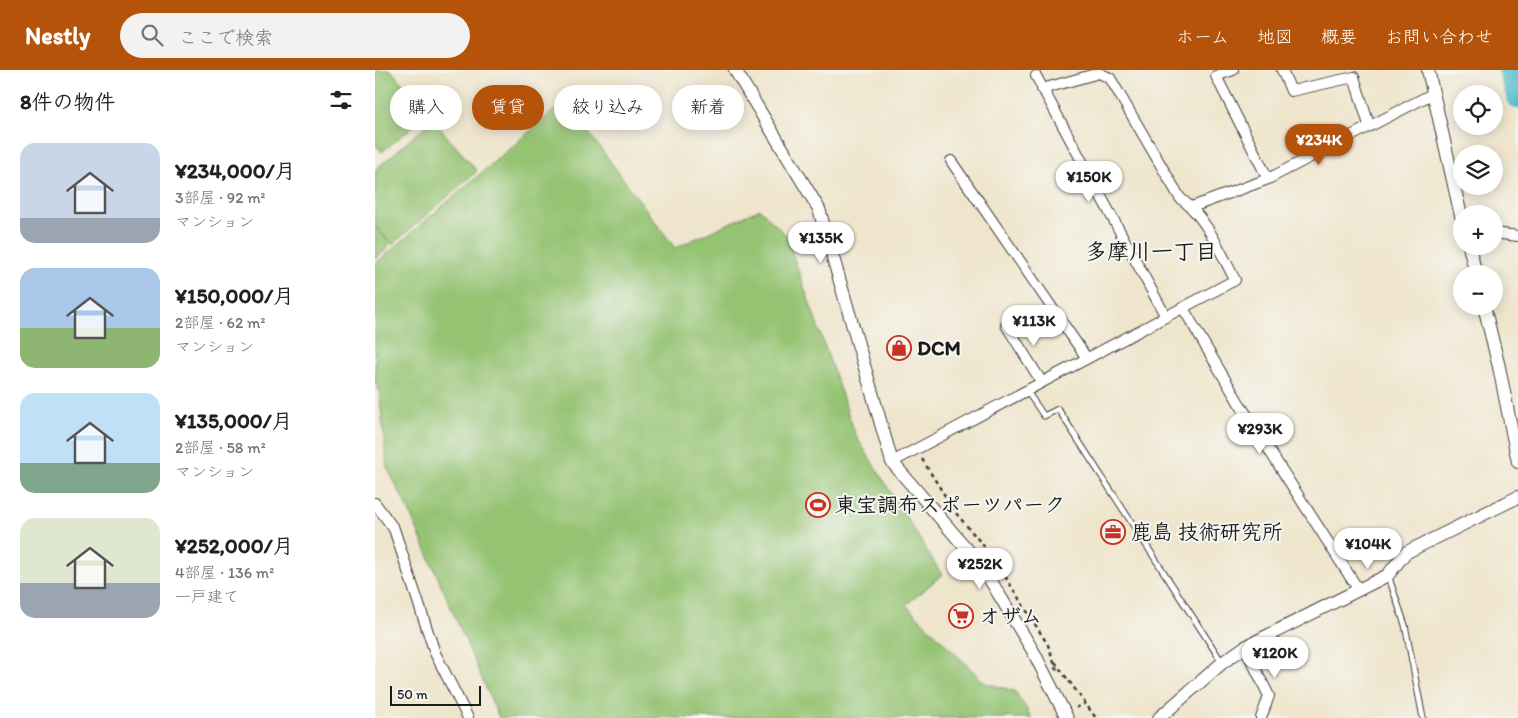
<!DOCTYPE html>
<html lang="ja">
<meta charset="utf-8">
<style>
:root{--surface:#fff;--page:#f2f2f2;--text:#202124;--muted:#757577;--accent:#b45309}
body{margin:0;font-family:Itim,"Klee One",sans-serif;background:var(--page);color:var(--text);height:100vh;display:flex;flex-direction:column;font-size:19px;white-space:nowrap}
*{box-sizing:border-box;margin:0}
p{font-size:16px;color:var(--muted)}
.icon{flex:none;width:28px;height:28px;fill:none;stroke:currentColor;stroke-width:2;stroke-linecap:round;stroke-linejoin:round}
.map{position:relative;flex:1;overflow:hidden}
.sheet{display:flex;flex-direction:column;background:var(--surface);width:375px}
.sheet>*{flex:none}
.top-card{position:absolute;left:15px;top:15px;width:475px;height:45px;display:flex;gap:10px}
.tools{position:absolute;left:1078px;top:15px;display:grid;gap:10px}
.tools a{display:grid;place-items:center;width:50px;height:50px;border-radius:50%;background:var(--surface);box-shadow:0 2px 12px #0003;font-size:25px}
.scale{position:absolute;left:15px;bottom:12px;width:91px;box-sizing:border-box;padding-left:5px;border:2px solid #1c1c1c;border-top:0;font-size:14px;line-height:18px;white-space:nowrap;color:#1c1c1c;-webkit-text-stroke:4px #f6f6f2;paint-order:stroke}
.price{position:absolute;translate:-50% -42px;padding:0 11px;border-radius:18px;background:#fff;color:#222;font-size:16px;line-height:32px;filter:drop-shadow(0 1px 2px #0008)}
.price::after{content:'';position:absolute;left:50%;top:30px;width:15px;height:11px;margin-left:-8px;background:inherit;clip-path:polygon(0 0,100% 0,50% 100%)}
.price.on{background:var(--accent);color:#fff}
ul{padding:0;list-style:none}
li{display:flex;align-items:center;gap:15px;height:125px;padding:0 20px}
li span{display:grid;place-items:center;flex:none;width:140px;height:100px;border-radius:15px;color:#555}
li>.icon{margin-inline-start:auto}
span .icon{width:60px;height:60px;fill:#fffc;stroke-width:1}
li b{font-size:21px}
h2{display:flex;justify-content:space-between;align-items:center;height:60px;padding:0 20px;font-size:21px}
.chip{padding:0 18px;border-radius:22px;background:var(--surface);box-shadow:0 2px 12px #0003;font-size:18px;line-height:45px}
.chip.on{background:var(--accent);color:#fff}
header{display:flex;align-items:center;gap:30px;box-sizing:border-box;height:70px;padding:0 25px;background:var(--accent);color:#fff}
header strong{font-size:24px}
nav{display:flex;gap:28px;margin-inline-start:auto;font-size:18px}
.search{width:350px;height:45px;background:var(--page);display:flex;align-items:center;gap:12px;box-sizing:border-box;padding:0 18px;border-radius:28px;color:var(--muted);font-size:19px}
main{display:flex;flex:1;min-height:0}
.map>svg:first-child{display:block}
</style>
<header>
<strong>Nestly</strong>
<div class="search"><svg class="icon" aria-label="search" viewBox="0 0 24 24"><circle cx="10" cy="10" r="6"/><path d="M15 15l6 6"/></svg>ここで検索</div>
<nav><a>ホーム</a><a>地図</a><a>概要</a><a>お問い合わせ</a></nav>
</header>
<main>
<section class="sheet">
<h2>8件の物件<svg class="icon" aria-label="filters" viewBox="0 0 24 24"><path d="M4 7h16M4 17h16"/><circle cx="9" cy="7" r="2"/><circle cx="15" cy="17" r="2"/></svg></h2>
<ul>
<li><span style="background:linear-gradient(#c9d6e8 75%,#9aa5b1 0)"><svg class="icon" aria-label="home" viewBox="0 0 24 24"><path d="M3 11l9-7 9 7M6 9v11h12V9"/></svg></span><div><b>¥234,000/月</b><p>3部屋 · 92 m²</p><p>マンション</p></div></li>
<li><span style="background:linear-gradient(#a9c7e8 60%,#8fb573 0)"><svg class="icon" aria-label="home" viewBox="0 0 24 24"><path d="M3 11l9-7 9 7M6 9v11h12V9"/></svg></span><div><b>¥150,000/月</b><p>2部屋 · 62 m²</p><p>マンション</p></div></li>
<li><span style="background:linear-gradient(#bfe0f5 70%,#7fa58c 0)"><svg class="icon" aria-label="home" viewBox="0 0 24 24"><path d="M3 11l9-7 9 7M6 9v11h12V9"/></svg></span><div><b>¥135,000/月</b><p>2部屋 · 58 m²</p><p>マンション</p></div></li>
<li><span style="background:linear-gradient(#dfe7d0 65%,#9aa5b1 0)"><svg class="icon" aria-label="home" viewBox="0 0 24 24"><path d="M3 11l9-7 9 7M6 9v11h12V9"/></svg></span><div><b>¥252,000/月</b><p>4部屋 · 136 m²</p><p>一戸建て</p></div></li>
</ul>
</section>
<div class="map">
<svg width="1143" height="648" viewBox="0 0 1143 648">
<rect width="100%" height="100%" fill="#f6f6f2"/>
<filter id="ink" filterUnits="userSpaceOnUse"><feTurbulence type="fractalNoise" baseFrequency=".02" numOctaves="2"/><feDisplacementMap in="SourceGraphic" scale="10" xChannelSelector="R" yChannelSelector="G"/><feConvolveMatrix kernelMatrix="1 2 1 2 8 2 1 2 1" color-interpolation-filters="sRGB"/></filter>
<filter id="wash" filterUnits="userSpaceOnUse"><feTurbulence type="fractalNoise" baseFrequency=".0096" numOctaves="4" result="noise"/><feDisplacementMap in="SourceGraphic" scale="20" xChannelSelector="R" yChannelSelector="G"/><feGaussianBlur stdDeviation="1.12" result="paint"/><feColorMatrix in="noise" values="0 0 0 0 0 0 0 0 0 0 0 0 0 0 0 0 0 1.4 0 .05"/><feComposite in="paint" operator="in"/></filter>
<g filter="url(#wash)">
<rect width="100%" height="100%" fill="#efe5cc"/>
<g fill="#94c372" stroke="#587047">
<polygon points="3,0 16,0 53,44 7,82 0,74 0,3"/>
<polygon points="190,31 300,178 385,139 411,165 481,366 567,505 531,535 610,613 640,621 657,648 124,648 33,439 12,397 4,319 0,312 0,194"/>
<polygon points="58,50 102,101 17,175 0,155 0,100"/>
<polygon points="0,157 14,172 13,178 0,189"/>
</g>
<g fill="none" stroke-linecap="round" stroke-linejoin="round">
<polyline stroke="#4ebac9" stroke-width="22" points="1134,0 1143,28"/>
</g>
</g>
<g filter="url(#ink)">
<g fill="none" stroke-linecap="round" stroke-linejoin="round">
<defs>
<g id="service">
<polyline points="651,320 669,346 683,339 847,592"/>
<polyline points="1013,505 1030,555 1048,648"/>
</g>
<g id="minor">
<polyline points="858,0 841,6 893,109"/>
<polyline points="907,0 916,21 979,7 994,55"/>
<polyline points="661,6 791,247"/>
<polyline points="576,91 711,287"/>
<polyline points="817,137 893,109 1057,24"/>
<polyline points="1119,163 1143,166"/>
<polyline points="808,238 864,333 983,519"/>
<polyline points="631,255 666,311"/>
<path d="M517,392L860,210C845,181 832,148 805,128L735,8L724,3L667,19"/>
<polyline points="0,433 19,459 60,583 93,648"/>
<polyline points="870,577 894,626 886,648"/>
</g>
<g id="tertiary">
<polyline points="360,0 444,139 517,392 608,498 658,581 692,648"/>
<polyline points="1053,0 1086,146"/>
<polyline points="1094,176 1101,204"/>
<polyline points="1109,236 1124,297 1143,392"/>
<polyline points="784,648 847,593 870,577 1013,505 1030,483 1143,427"/>
</g>
</defs>
<use href="#service" stroke="#3c3a36" stroke-width="7"/>
<use href="#minor" stroke="#3c3a36" stroke-width="12"/>
<use href="#tertiary" stroke="#3c3a36" stroke-width="14"/>
<g stroke="#3c3a36" stroke-width="2.5" stroke-dasharray="4 4" stroke-linecap="butt">
<polyline points="547,389 580,442 618,487 673,575 682,600"/>
<polyline points="680,592 721,648"/>
<polyline points="701,638 711,633"/>
</g>
<use href="#service" stroke="#fff" stroke-width="5"/>
<use href="#minor" stroke="#fff" stroke-width="10"/>
<use href="#tertiary" stroke="#fff" stroke-width="12"/>
</g>
</g>
<defs>
<symbol id="shop-ring" viewBox="-11 -11 22 22"><circle r="9.5" fill="#f6f6f2" stroke="#c8321e" stroke-width="1.5"/><path d="M-5-2.5h2.3a2.7 3.5 0 0 1 5.4 0H5L5.5 6h-11ZM-1.5-2.5h3a1.5 2.3 0 0 0-3 0Z" fill="#c8321e"/></symbol>
<symbol id="stadium-ring" viewBox="-11 -11 22 22"><circle r="9.5" fill="#f6f6f2" stroke="#c8321e" stroke-width="1.5"/><path d="M0-5a6.5 5 0 1 0 0 10a6.5 5 0 1 0 0-10ZM-3.5-1.8h7v3.6h-7Z" fill="#c8321e"/></symbol>
<symbol id="office-ring" viewBox="-11 -11 22 22"><circle r="9.5" fill="#f6f6f2" stroke="#c8321e" stroke-width="1.5"/><path d="M-6-3h4V-5.5h4V-3h4V5H-6ZM-1-4.5V-3h2v-1.5ZM-6 0V1H6V0Z" fill="#c8321e"/></symbol>
<symbol id="supermarket-ring" viewBox="-11 -11 22 22"><circle r="9.5" fill="#f6f6f2" stroke="#c8321e" stroke-width="1.5"/><path d="M-6-5.5h2.5l.6 2H6L4.5 2H-2.5L-4.4-4H-6ZM-1.5 3.2a1.3 1.3 0 1 0 .1 0ZM3 3.2a1.3 1.3 0 1 0 .1 0Z" fill="#c8321e"/></symbol>
</defs>
<g fill-rule="evenodd">
<use href="#shop-ring" x="510" y="264" width="28" height="28"/>
<use href="#stadium-ring" x="429" y="421" width="28" height="28"/>
<use href="#office-ring" x="724" y="448" width="28" height="28"/>
<use href="#supermarket-ring" x="572" y="532" width="28" height="28"/>
</g>
<g text-anchor="middle" stroke-width="4" stroke-linejoin="round" paint-order="stroke">
<g font-size="21" font-weight="bold" fill="#1c1c1c" stroke="#f6f6f2" text-anchor="start">
<text x="542" y="285">DCM</text>
<text x="460" y="442">東宝調布スポーツパーク</text>
<text x="756" y="469">鹿島 技術研究所</text>
<text x="604" y="553">オザム</text>
</g>
<g font-size="22" font-weight="bold" fill="#1c1c1c" stroke="#f6f6f2">
<text x="776" y="189">多摩川一丁目</text>
</g>
</g>
</svg>
<div class="tools">
<a><svg class="icon" aria-label="locate" viewBox="0 0 24 24"><circle cx="12" cy="12" r="6"/><path d="M12 2v4M12 18v4M2 12h4M18 12h4"/></svg></a>
<a><svg class="icon" aria-label="layers" viewBox="0 0 24 24"><path d="M12 4l9 5-9 5-9-5zM3 14l9 5 9-5"/></svg></a>
<a>+</a>
<a>−</a>
</div>
<div class="scale">50 m</div>
<b class="price on" style="left:944px;top:96px">¥234K</b>
<b class="price" style="left:714px;top:133px">¥150K</b>
<b class="price" style="left:446px;top:194px">¥135K</b>
<b class="price" style="left:659px;top:277px">¥113K</b>
<b class="price" style="left:885px;top:385px">¥293K</b>
<b class="price" style="left:993px;top:500px">¥104K</b>
<b class="price" style="left:605px;top:520px">¥252K</b>
<b class="price" style="left:900px;top:609px">¥120K</b>
<div class="top-card">
<a class="chip">購入</a>
<a class="chip on">賃貸</a>
<a class="chip">絞り込み</a>
<a class="chip">新着</a>
</div>
</div>
</main>
